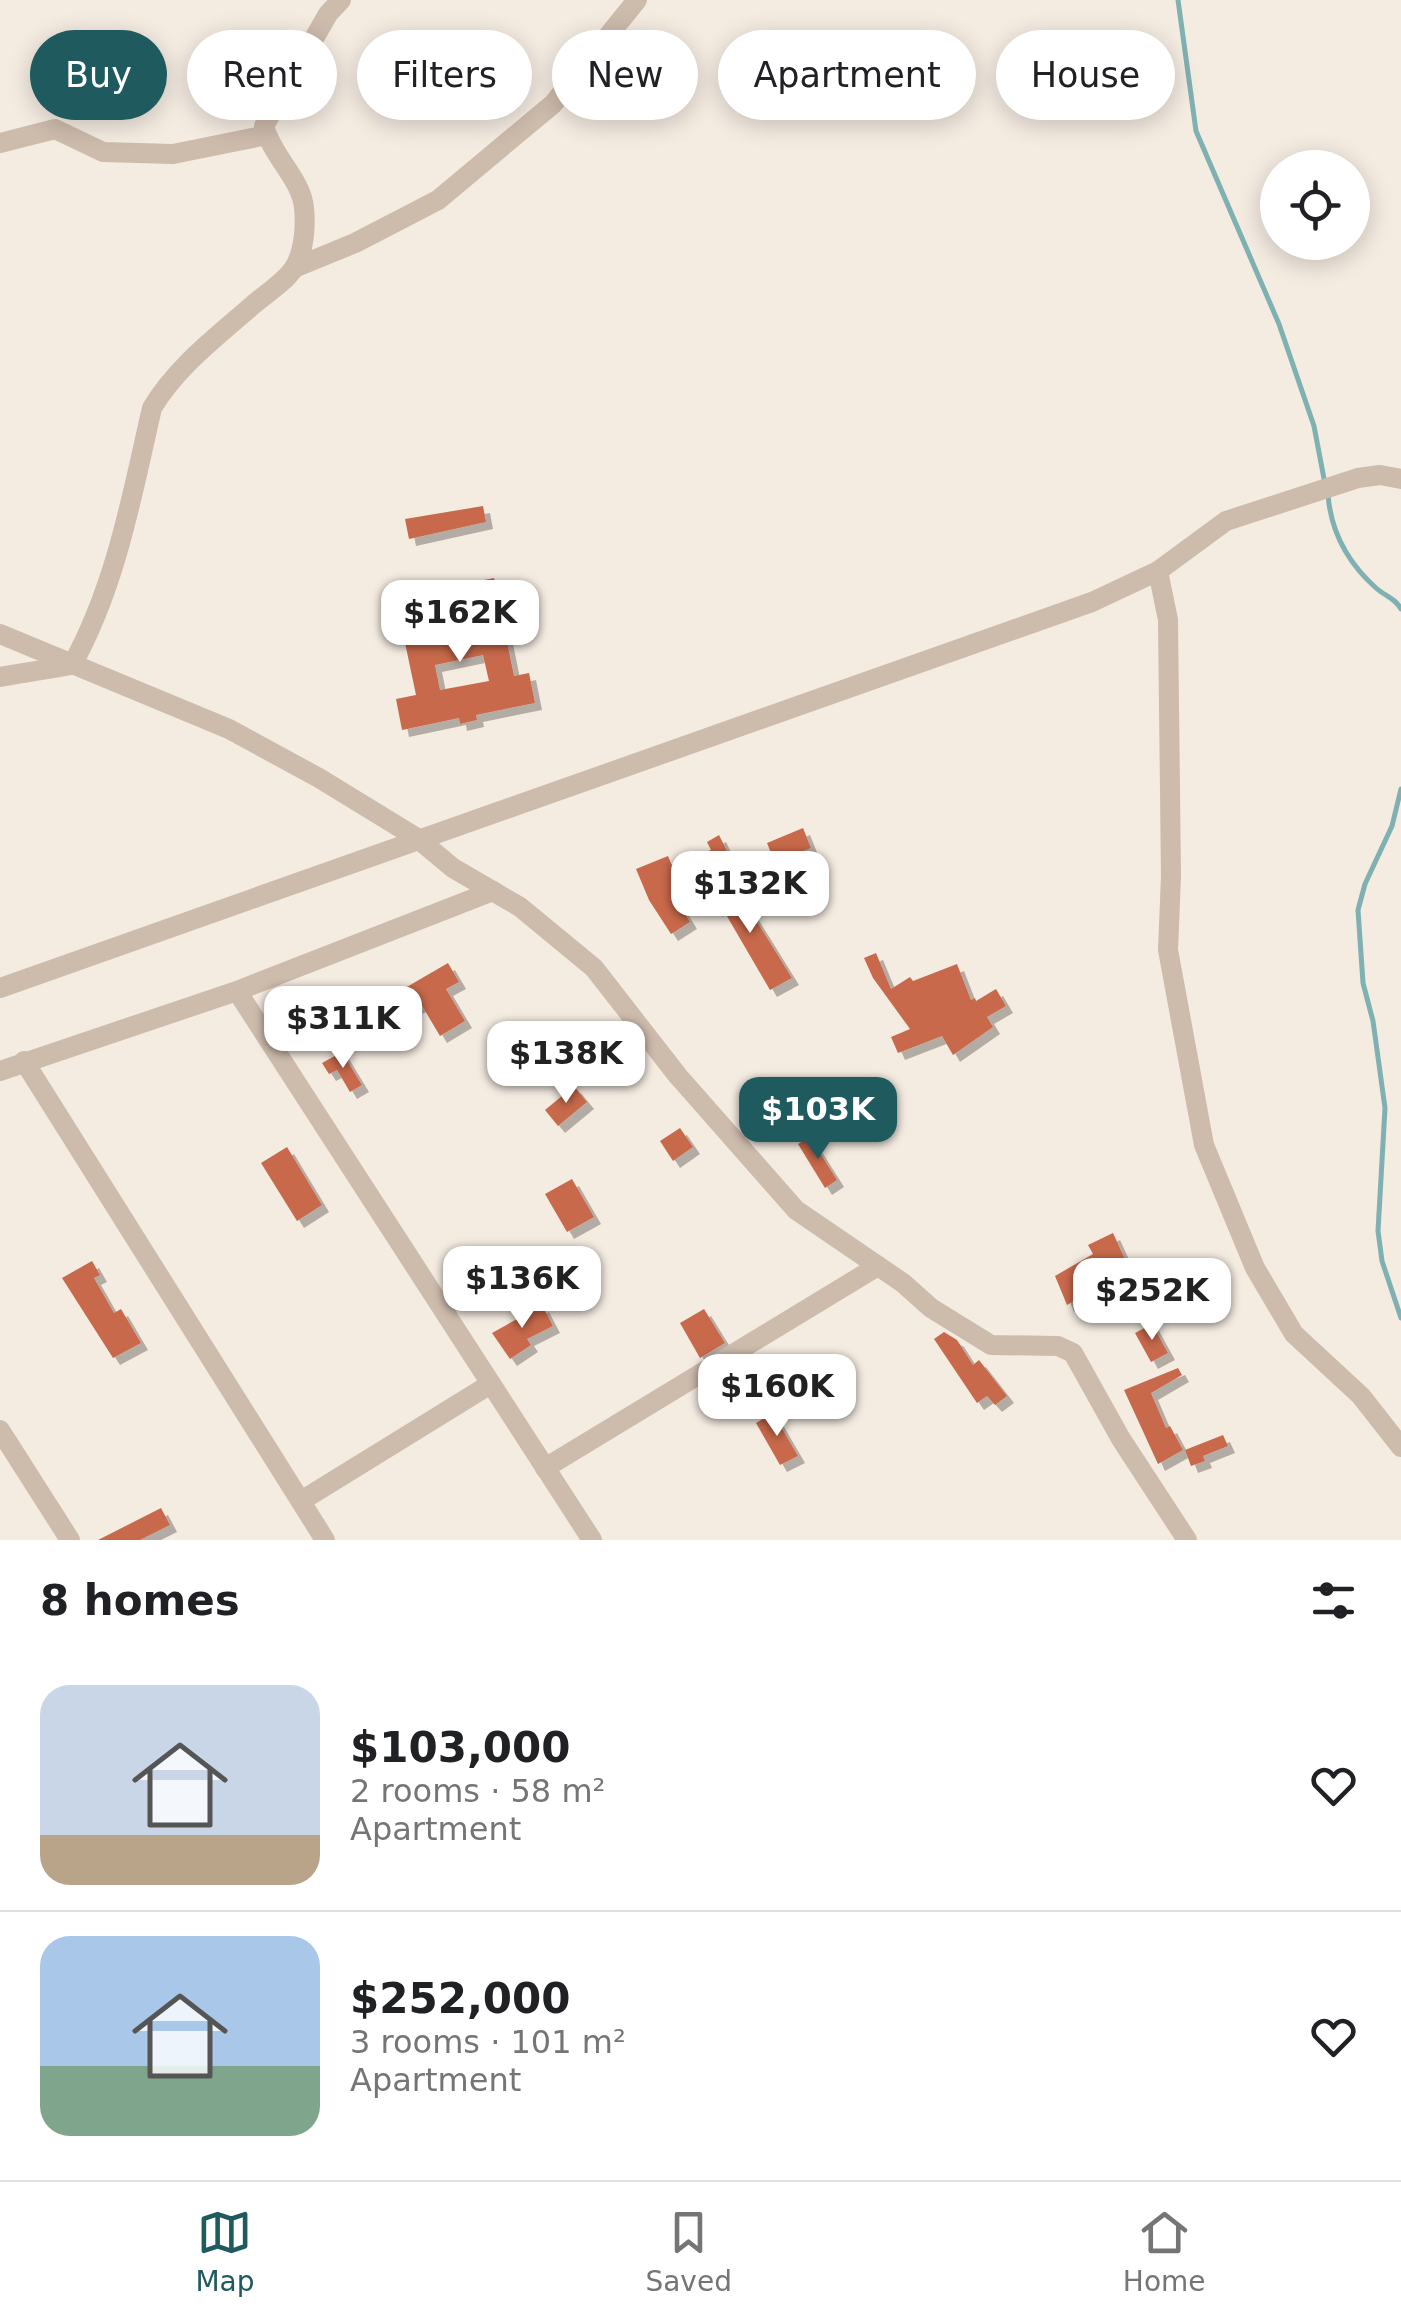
<!DOCTYPE html>
<meta charset="utf-8">
<style>
:root{--surface:#fff;--page:#f6f6f6;--text:#202124;--muted:#757577;--line:#e0e0e0;--accent:#1f5a5e}
body{margin:0;font-family:"DejaVu Sans",sans-serif;background:var(--page);color:var(--text);height:100vh;display:flex;flex-direction:column;font-size:38px;white-space:nowrap}
*{box-sizing:border-box;margin:0}
p{font-size:32px;color:var(--muted)}
.icon{flex:none;width:55px;height:55px;fill:none;stroke:currentColor;stroke-width:2;stroke-linecap:round;stroke-linejoin:round}
.map{position:relative;height:1540px;overflow:hidden}
.details{display:flex;flex-direction:column;background:var(--surface);flex:1}
.details>*{flex:none}
.guide{position:absolute;left:30px;top:30px;width:1342px;height:90px;display:flex;gap:20px}
.tools{position:absolute;left:1260px;top:150px;display:grid;gap:20px}
.tools a{display:grid;place-items:center;width:110px;height:110px;border-radius:50%;background:var(--surface);box-shadow:0 5px 25px #0003;font-size:50px}
.price{position:absolute;translate:-50% -85px;padding:0 22px;border-radius:20px;background:#fff;color:#222;font-size:32px;line-height:65px;filter:drop-shadow(0 2px 5px #0008)}
.price::after{content:'';position:absolute;left:50%;top:60px;width:30px;height:22px;margin-left:-15px;background:inherit;clip-path:polygon(0 0,100% 0,50% 100%)}
.price.active{background:var(--accent);color:#fff}
ul{padding:0;list-style:none}
li{display:flex;align-items:center;gap:30px;height:250px;padding:0 40px}
li+li{border-top:2px solid var(--line)}
li span{display:grid;place-items:center;flex:none;width:280px;height:200px;border-radius:30px;color:#555}
li>.icon{margin-inline-start:auto}
span .icon{width:120px;height:120px;fill:#fffc;stroke-width:1}
li b{font-size:42px}
h2{display:flex;justify-content:space-between;align-items:center;height:120px;padding:0 40px;font-size:42px}
.tag{padding:0 35px;border-radius:45px;background:var(--surface);box-shadow:0 5px 25px #0003;font-size:35px;line-height:90px}
.tag.active{background:var(--accent);color:#fff}
.tabs{display:flex;justify-content:space-around;align-items:center;height:140px;border-top:2px solid var(--line);background:var(--surface);font-size:28px;color:var(--muted)}
.tabs a{display:grid;justify-items:center;gap:5px}
.tabs .active{color:var(--accent)}
.map>svg:first-child{display:block}
</style>
<div class="map">
<svg width="1401" height="1540" viewBox="0 0 1401 1540">
<defs>
<filter id="shadow"><feDropShadow dx="7" dy="7" stdDeviation="0" flood-color="#0004"/></filter>
</defs>
<rect width="100%" height="100%" fill="#f4ebe1"/>
<g fill="none" stroke-linecap="round" stroke-linejoin="round">
<g stroke="#7fb0b2" stroke-width="5">
<polyline points="1178,0 1196,131 1279,324 1314,426 1325,484"/>
<path d="M1328,495C1331,532 1348,563 1376,588C1385,596 1395,598 1401,609"/>
<polyline points="1401,789 1392,826 1365,884 1358,910 1363,983 1373,1021 1385,1108 1378,1231 1382,1261 1401,1318"/>
</g>
</g>
<g fill="#c8694b" fill-rule="evenodd" filter="url(#shadow)">
<polygon points="483,506 486,522 409,539 405,519"/>
<path d="M494,578L514,676L529,673L535,703L476,715L477,720L460,724L459,718L402,730L396,699L416,695L396,600L421,595L429,635L477,625L469,583ZM483,655L489,681L440,690L435,665Z"/>
<polygon points="803,828 811,848 793,855 795,861 777,868 767,843"/>
<polygon points="719,835 738,873 723,881 708,851 711,850 707,842"/>
<polygon points="668,856 681,887 671,891 690,922 671,934 649,900 636,869"/>
<polygon points="727,880 745,915 751,912 792,978 770,990 721,906 715,910 706,890"/>
<polygon points="876,953 891,989 910,977 913,981 957,964 971,1000 975,998 976,1001 996,989 1006,1006 987,1017 993,1027 953,1055 942,1036 898,1053 891,1037 910,1029 873,978 864,958"/>
<polygon points="448,963 459,982 446,989 465,1021 440,1036 421,1004 416,1007 405,988"/>
<polygon points="342,1052 362,1085 350,1092 337,1070 329,1074 322,1063"/>
<polygon points="574,1086 587,1102 558,1126 545,1110"/>
<polygon points="680,1128 693,1147 673,1161 660,1141"/>
<polygon points="810,1137 837,1180 825,1188 798,1144"/>
<polygon points="287,1147 322,1205 297,1221 261,1163"/>
<polygon points="572,1179 594,1217 567,1232 545,1194"/>
<polygon points="1113,1233 1129,1268 1091,1286 1093,1290 1067,1305 1055,1276 1093,1254 1088,1245"/>
<polygon points="92,1261 100,1275 94,1278 114,1313 121,1309 141,1343 113,1358 62,1278"/>
<polygon points="542,1305 553,1326 527,1339 531,1345 510,1359 492,1333"/>
<polygon points="704,1309 725,1343 700,1358 680,1323"/>
<polygon points="1152,1324 1168,1353 1151,1362 1135,1333"/>
<polygon points="944,1332 957,1340 973,1365 979,1360 1007,1396 995,1405 987,1396 977,1403 934,1339"/>
<polygon points="1178,1368 1182,1375 1151,1393 1166,1428 1170,1426 1183,1450 1158,1464 1124,1390"/>
<polygon points="773,1413 798,1456 780,1465 756,1423"/>
<polygon points="1223,1435 1228,1446 1203,1456 1205,1461 1191,1466 1185,1450"/>
<polygon points="161,1508 170,1525 140,1540 98,1540"/>
</g>
<g fill="none" stroke-linecap="round" stroke-linejoin="round">
<g stroke="#cdbbac" stroke-width="20">
<polyline points="0,143 55,129 103,152 173,154 267,135"/>
<polyline points="294,268 355,243 438,200 553,104 637,0"/>
<polyline points="1158,571 1168,620 1171,876 1168,950 1204,1145 1255,1268 1294,1334 1361,1396 1401,1447"/>
<polyline points="0,634 229,729 319,778 417,838 453,868 520,907 594,968 678,1076 796,1210 903,1283 931,1308 991,1345 1058,1346 1073,1353 1121,1439 1187,1540"/>
<path d="M0,677L72,665C116,586 132,495 152,408C177,366 218,336 254,304C267,293 285,282 294,268C304,252 306,226 304,208C302,180 272,156 264,126L328,14L341,0"/>
<polyline points="0,988 1092,602 1158,571 1226,521 1358,478 1380,475 1401,479"/>
<polyline points="237,991 592,1540"/>
<polyline points="24,1061 325,1540"/>
<polyline points="0,1071 237,991 493,891"/>
<polyline points="0,1430 70,1540"/>
<polyline points="545,1468 878,1266"/>
<polyline points="301,1501 489,1385"/>
</g>
</g>
</svg>
<div class="tools">
<a><svg class="icon" aria-label="locate" viewBox="0 0 24 24"><circle cx="12" cy="12" r="6"/><path d="M12 2v4M12 18v4M2 12h4M18 12h4"/></svg></a>
</div>
<b class="price" style="left:460px;top:665px">$162K</b>
<b class="price" style="left:750px;top:936px">$132K</b>
<b class="price" style="left:343px;top:1071px">$311K</b>
<b class="price" style="left:566px;top:1106px">$138K</b>
<b class="price active" style="left:818px;top:1162px">$103K</b>
<b class="price" style="left:522px;top:1331px">$136K</b>
<b class="price" style="left:1152px;top:1343px">$252K</b>
<b class="price" style="left:777px;top:1439px">$160K</b>
<div class="guide">
<a class="tag active">Buy</a>
<a class="tag">Rent</a>
<a class="tag">Filters</a>
<a class="tag">New</a>
<a class="tag">Apartment</a>
<a class="tag">House</a>
</div>
</div>
<section class="details">
<h2>8 homes<svg class="icon" aria-label="filters" viewBox="0 0 24 24"><path d="M4 7h16M4 17h16"/><circle cx="9" cy="7" r="2"/><circle cx="15" cy="17" r="2"/></svg></h2>
<ul>
<li><span style="background:linear-gradient(#c9d6e8 75%,#b9a48a 0)"><svg class="icon" aria-label="home" viewBox="0 0 24 24"><path d="M3 11l9-7 9 7M6 9v11h12V9"/></svg></span><div><b>$103,000</b><p>2 rooms · 58 m²</p><p>Apartment</p></div><svg class="icon" aria-label="heart" viewBox="0 0 24 24"><path d="M12 20l-8-8c-3-5 5-10 8-4 3-6 11-1 8 4z"/></svg></li>
<li><span style="background:linear-gradient(#a9c7e8 65%,#7fa58c 0)"><svg class="icon" aria-label="home" viewBox="0 0 24 24"><path d="M3 11l9-7 9 7M6 9v11h12V9"/></svg></span><div><b>$252,000</b><p>3 rooms · 101 m²</p><p>Apartment</p></div><svg class="icon" aria-label="heart" viewBox="0 0 24 24"><path d="M12 20l-8-8c-3-5 5-10 8-4 3-6 11-1 8 4z"/></svg></li>
</ul>
</section>
<nav class="tabs">
<a class="active"><svg class="icon" aria-label="map" viewBox="0 0 24 24"><path d="M3 6l6-2 6 2 6-2v14l-6 2-6-2-6 2zM9 4v14M15 6v14"/></svg>Map</a>
<a><svg class="icon" aria-label="saved" viewBox="0 0 24 24"><path d="M7 4h10v16l-5-4-5 4z"/></svg>Saved</a>
<a><svg class="icon" aria-label="home" viewBox="0 0 24 24"><path d="M3 11l9-7 9 7M6 9v11h12V9"/></svg>Home</a>
</nav>
